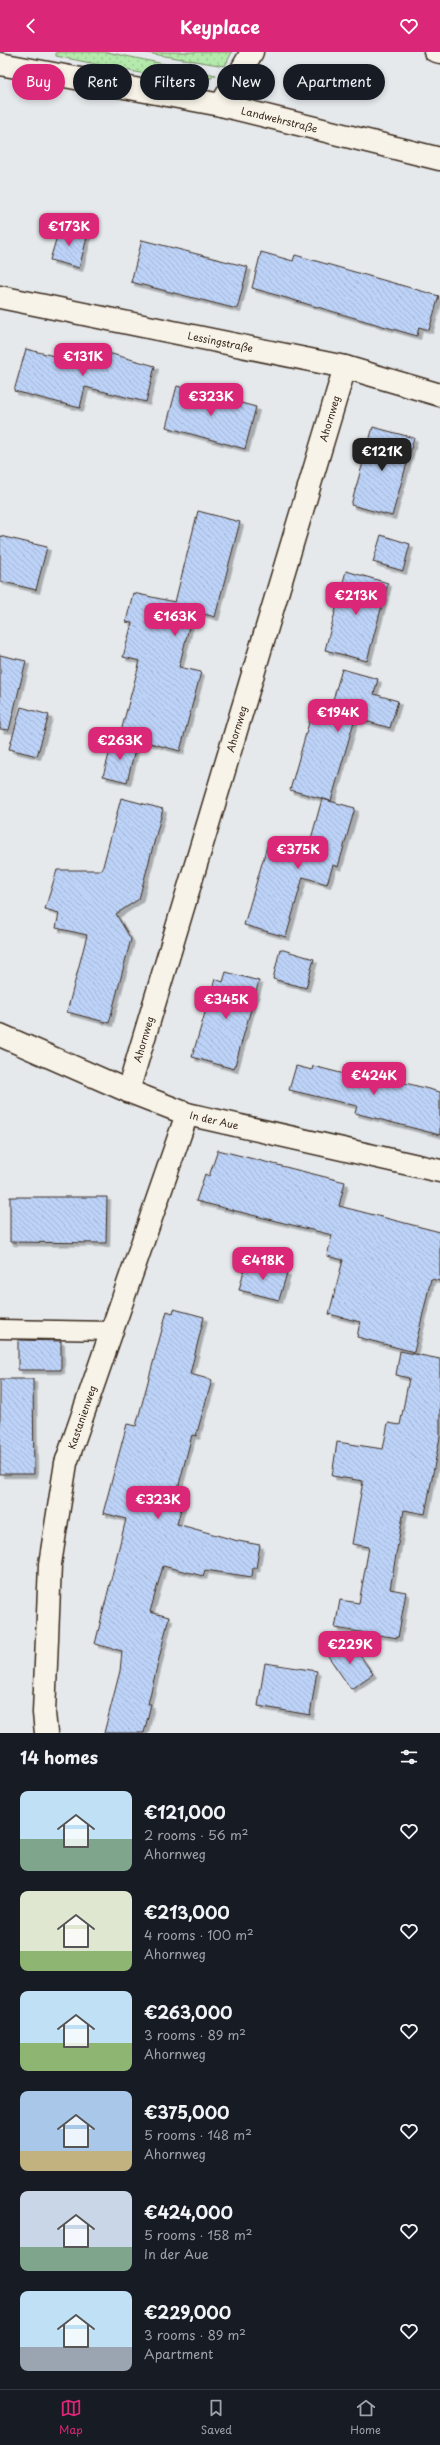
<!DOCTYPE html>
<meta charset="utf-8">
<style>
:root{--surface:#171b24;--page:#20242c;--text:#f1f3f6;--muted:#9ea1a6;--line:#363941;--accent:#db2777}
body{margin:0;font-family:"Playpen Sans",sans-serif;background:var(--page);color:var(--text);height:100vh;display:flex;flex-direction:column;font-size:15px;white-space:nowrap}
*{box-sizing:border-box;margin:0}
p{font-size:13px;color:var(--muted)}
.icon{flex:none;width:22px;height:22px;fill:none;stroke:currentColor;stroke-width:2;stroke-linecap:round;stroke-linejoin:round}
.map{position:relative;height:1681px;overflow:hidden}
.drawer{display:flex;flex-direction:column;background:var(--surface);flex:1}
.drawer>*{flex:none}
.top-card{position:absolute;left:12px;top:12px;width:416px;height:36px;display:flex;gap:8px}
.price{position:absolute;translate:-50% -34px;padding:0 9px;border-radius:8px;background:var(--accent);color:#fff;font-size:13px;line-height:26px;filter:drop-shadow(0 1px 2px #0008)}
.price::after{content:'';position:absolute;left:50%;top:24px;width:12px;height:9px;margin-left:-6px;background:inherit;clip-path:polygon(0 0,100% 0,50% 100%)}
.price.on{background:#222;color:#fff}
ul{padding:0;list-style:none}
li{display:flex;align-items:center;gap:12px;height:100px;padding:0 20px}
li span{display:grid;place-items:center;flex:none;width:112px;height:80px;border-radius:8px;color:#555}
li>.icon{margin-inline-start:auto}
span .icon{width:48px;height:48px;fill:#fffc;stroke-width:1}
li b{font-size:17px}
h2{display:flex;justify-content:space-between;align-items:center;height:48px;padding:0 20px;font-size:17px}
.pill{padding:0 14px;border-radius:18px;background:var(--surface);box-shadow:0 2px 6px #0003;font-size:14px;line-height:36px}
.pill.on{background:var(--accent);color:#fff}
header{display:flex;justify-content:space-between;align-items:center;height:52px;padding:0 20px;background:var(--accent);color:#fff;font-size:18px;font-weight:700}
.tab-bar{display:flex;justify-content:space-around;align-items:center;height:56px;border-top:1px solid var(--line);background:var(--surface);font-size:11px;color:var(--muted)}
.tab-bar a{display:grid;justify-items:center;gap:2px}
.tab-bar .on{color:var(--accent)}
.map>svg:first-child{display:block}
</style>
<header><svg class="icon" aria-label="back" viewBox="0 0 24 24"><path d="M15 5l-7 7 7 7"/></svg>Keyplace<svg class="icon" aria-label="heart" viewBox="0 0 24 24"><path d="M12 20l-8-8c-3-5 5-10 8-4 3-6 11-1 8 4z"/></svg></header>
<div class="map">
<svg width="440" height="1681" viewBox="0 0 440 1681">
<defs>
<pattern id="grass-dots" width="8" height="8" patternUnits="userSpaceOnUse"><rect width="8" height="8" fill="#b4eaac"/><path d="M2 2h.1M6 6h.1" fill="none" stroke="#9cc994" stroke-width="1.8" stroke-linecap="round"/></pattern>
<pattern id="building-back-hatch" width="6" height="6" patternUnits="userSpaceOnUse"><rect width="6" height="6" fill="#bcd2f7"/><path d="M-1 5l2 2M0 0l6 6M5-1l2 2" fill="none" stroke="#a2b4d3"/></pattern>
<filter id="shadow"><feDropShadow dx="3.5" dy="3.5" stdDeviation="0" flood-color="#0004"/></filter>
</defs>
<rect width="100%" height="100%" fill="#e5e9ec"/>
<filter id="ink" filterUnits="userSpaceOnUse"><feTurbulence type="fractalNoise" baseFrequency=".025" numOctaves="2"/><feDisplacementMap in="SourceGraphic" scale="8" xChannelSelector="R" yChannelSelector="G"/><feConvolveMatrix kernelMatrix="1 2 1 2 8 2 1 2 1" color-interpolation-filters="sRGB"/></filter>
<g filter="url(#ink)">
<g fill="url(#grass-dots)" stroke="#788a65">
<polygon points="56,0 107,0 216,23 200,33 56,4"/>
<polygon points="141,0 232,0 225,14"/>
</g>
<g fill="url(#building-back-hatch)" stroke="#3b2a1e" filter="url(#shadow)">
<polygon points="60,174 88,182 79,216 50,208"/>
<polygon points="142,188 248,215 237,257 131,230"/>
<polygon points="261,200 293,209 295,203 439,244 429,278 419,275 417,284 252,236"/>
<polygon points="26,297 74,309 76,301 99,306 101,299 155,314 146,350 85,335 80,356 14,339"/>
<polygon points="177,334 256,355 245,397 166,375"/>
<polygon points="373,375 414,386 392,464 351,453"/>
<polygon points="198,459 240,470 215,565 193,559 179,615 201,620 180,699 120,683 140,609 123,605 132,571 126,570 133,541 175,550"/>
<polygon points="381,483 410,492 403,519 373,510"/>
<polygon points="0,484 47,495 36,538 0,529"/>
<polygon points="346,519 388,531 367,609 325,598"/>
<polygon points="0,603 26,609 9,678 0,677"/>
<polygon points="342,617 378,627 374,642 398,649 390,676 355,666 331,749 290,738 312,660 328,665"/>
<polygon points="21,655 49,663 37,704 9,697"/>
<polygon points="113,688 136,694 127,730 103,724"/>
<polygon points="121,746 163,757 139,847 116,862 131,887 109,971 67,960 87,883 56,876 59,861 45,857 57,818 102,818"/>
<polygon points="322,747 355,756 338,815 333,813 327,832 303,825 286,885 244,873 267,794 306,805"/>
<polygon points="280,897 314,907 306,936 273,927"/>
<polygon points="226,920 259,929 234,1017 192,1005 215,927 223,930"/>
<polygon points="368,1012 396,1019 394,1028 440,1040 440,1083 355,1061 357,1054 289,1038 296,1014 312,1018 313,1014 364,1027"/>
<polygon points="218,1098 345,1130 339,1154 440,1180 440,1229 431,1227 414,1300 357,1285 360,1270 329,1262 343,1208 327,1204 332,1183 196,1149 205,1122 209,1124"/>
<polygon points="10,1145 107,1145 106,1191 10,1190"/>
<polygon points="246,1210 287,1221 279,1248 239,1238"/>
<polygon points="174,1257 204,1265 190,1322 212,1328 196,1384 192,1383 175,1448 183,1450 177,1472 238,1489 260,1493 256,1516 253,1516 252,1525 205,1518 203,1524 163,1514 150,1560 169,1565 148,1652 151,1652 144,1681 104,1681 120,1619 122,1599 95,1592 126,1467 103,1461 127,1372 136,1374 167,1259 173,1261"/>
<polygon points="18,1288 61,1289 61,1318 18,1318"/>
<polygon points="400,1299 440,1307 440,1385 425,1462 404,1458 390,1537 406,1540 398,1586 335,1576 340,1548 359,1551 369,1495 352,1492 363,1429 332,1424 337,1390 383,1397 388,1371 400,1373 409,1326 396,1323"/>
<polygon points="0,1327 33,1327 34,1422 0,1422"/>
<polygon points="350,1589 373,1622 351,1637 328,1604"/>
<polygon points="265,1611 317,1619 310,1663 258,1654"/>
</g>
<g fill="none" stroke-linecap="round" stroke-linejoin="round">
<defs>
<g id="lane">
<polyline points="433,0 440,2"/>
<polyline points="0,1277 113,1279"/>
</g>
<g id="street">
<polyline points="221,53 252,0"/>
<path id="s1" d="M0,245L345,315L440,343"/>
<path id="s2" d="M0,983L128,1039L187,1062L440,1119"/>
<path id="s3" d="M128,1039L345,315"/>
<path id="s4" d="M46,1681L44,1661L50,1512L66,1411L187,1062"/>
</g>
<g id="secondary">
<path id="s5" d="M0,12L221,53L440,107"/>
</g>
</defs>
<use href="#lane" stroke="#3b2a1e" stroke-width="21"/>
<use href="#street" stroke="#3b2a1e" stroke-width="25"/>
<use href="#secondary" stroke="#3b2a1e" stroke-width="25"/>
<use href="#lane" stroke="#f7f3e8" stroke-width="18"/>
<use href="#street" stroke="#f7f3e8" stroke-width="22"/>
<use href="#secondary" stroke="#f7f3e8" stroke-width="22"/>
</g>
</g>
<g text-anchor="middle" stroke-width="4" stroke-linejoin="round" paint-order="stroke">
<g font-size="10" fill="#3b2a1e" stroke="#f7f3e8">
<text dy="4" stroke="none"><textPath href="#s5" startOffset="285">Landwehrstraße</textPath></text>
<text dy="4" stroke="none"><textPath href="#s1" startOffset="225">Lessingstraße</textPath></text>
<text dy="4" stroke="none"><textPath href="#s3" startOffset="702">Ahornweg</textPath></text>
<text dy="4" stroke="none"><textPath href="#s3" startOffset="378">Ahornweg</textPath></text>
<text dy="4" stroke="none"><textPath href="#s3" startOffset="54">Ahornweg</textPath></text>
<text dy="4" stroke="none"><textPath href="#s2" startOffset="231">In der Aue</textPath></text>
<text dy="4" stroke="none"><textPath href="#s4" startOffset="320">Kastanienweg</textPath></text>
</g>
</g>
</svg>
<b class="price" style="left:69px;top:195px">€173K</b>
<b class="price" style="left:83px;top:325px">€131K</b>
<b class="price" style="left:211px;top:365px">€323K</b>
<b class="price on" style="left:382px;top:420px">€121K</b>
<b class="price" style="left:356px;top:564px">€213K</b>
<b class="price" style="left:175px;top:585px">€163K</b>
<b class="price" style="left:338px;top:681px">€194K</b>
<b class="price" style="left:120px;top:709px">€263K</b>
<b class="price" style="left:298px;top:818px">€375K</b>
<b class="price" style="left:226px;top:968px">€345K</b>
<b class="price" style="left:374px;top:1044px">€424K</b>
<b class="price" style="left:263px;top:1229px">€418K</b>
<b class="price" style="left:158px;top:1468px">€323K</b>
<b class="price" style="left:350px;top:1613px">€229K</b>
<div class="top-card">
<a class="pill on">Buy</a>
<a class="pill">Rent</a>
<a class="pill">Filters</a>
<a class="pill">New</a>
<a class="pill">Apartment</a>
</div>
</div>
<section class="drawer">
<h2>14 homes<svg class="icon" aria-label="filters" viewBox="0 0 24 24"><path d="M4 7h16M4 17h16"/><circle cx="9" cy="7" r="2"/><circle cx="15" cy="17" r="2"/></svg></h2>
<ul>
<li><span style="background:linear-gradient(#bfe0f5 60%,#7fa58c 0)"><svg class="icon" aria-label="home" viewBox="0 0 24 24"><path d="M3 11l9-7 9 7M6 9v11h12V9"/></svg></span><div><b>€121,000</b><p>2 rooms · 56 m²</p><p>Ahornweg</p></div><svg class="icon" aria-label="heart" viewBox="0 0 24 24"><path d="M12 20l-8-8c-3-5 5-10 8-4 3-6 11-1 8 4z"/></svg></li>
<li><span style="background:linear-gradient(#dfe7d0 75%,#8fb573 0)"><svg class="icon" aria-label="home" viewBox="0 0 24 24"><path d="M3 11l9-7 9 7M6 9v11h12V9"/></svg></span><div><b>€213,000</b><p>4 rooms · 100 m²</p><p>Ahornweg</p></div><svg class="icon" aria-label="heart" viewBox="0 0 24 24"><path d="M12 20l-8-8c-3-5 5-10 8-4 3-6 11-1 8 4z"/></svg></li>
<li><span style="background:linear-gradient(#bfe0f5 65%,#8fb573 0)"><svg class="icon" aria-label="home" viewBox="0 0 24 24"><path d="M3 11l9-7 9 7M6 9v11h12V9"/></svg></span><div><b>€263,000</b><p>3 rooms · 89 m²</p><p>Ahornweg</p></div><svg class="icon" aria-label="heart" viewBox="0 0 24 24"><path d="M12 20l-8-8c-3-5 5-10 8-4 3-6 11-1 8 4z"/></svg></li>
<li><span style="background:linear-gradient(#a9c7e8 75%,#c2b280 0)"><svg class="icon" aria-label="home" viewBox="0 0 24 24"><path d="M3 11l9-7 9 7M6 9v11h12V9"/></svg></span><div><b>€375,000</b><p>5 rooms · 148 m²</p><p>Ahornweg</p></div><svg class="icon" aria-label="heart" viewBox="0 0 24 24"><path d="M12 20l-8-8c-3-5 5-10 8-4 3-6 11-1 8 4z"/></svg></li>
<li><span style="background:linear-gradient(#c9d6e8 70%,#7fa58c 0)"><svg class="icon" aria-label="home" viewBox="0 0 24 24"><path d="M3 11l9-7 9 7M6 9v11h12V9"/></svg></span><div><b>€424,000</b><p>5 rooms · 158 m²</p><p>In der Aue</p></div><svg class="icon" aria-label="heart" viewBox="0 0 24 24"><path d="M12 20l-8-8c-3-5 5-10 8-4 3-6 11-1 8 4z"/></svg></li>
<li><span style="background:linear-gradient(#bfe0f5 70%,#9aa5b1 0)"><svg class="icon" aria-label="home" viewBox="0 0 24 24"><path d="M3 11l9-7 9 7M6 9v11h12V9"/></svg></span><div><b>€229,000</b><p>3 rooms · 89 m²</p><p>Apartment</p></div><svg class="icon" aria-label="heart" viewBox="0 0 24 24"><path d="M12 20l-8-8c-3-5 5-10 8-4 3-6 11-1 8 4z"/></svg></li>
</ul>
</section>
<nav class="tab-bar">
<a class="on"><svg class="icon" aria-label="map" viewBox="0 0 24 24"><path d="M3 6l6-2 6 2 6-2v14l-6 2-6-2-6 2zM9 4v14M15 6v14"/></svg>Map</a>
<a><svg class="icon" aria-label="saved" viewBox="0 0 24 24"><path d="M7 4h10v16l-5-4-5 4z"/></svg>Saved</a>
<a><svg class="icon" aria-label="home" viewBox="0 0 24 24"><path d="M3 11l9-7 9 7M6 9v11h12V9"/></svg>Home</a>
</nav>
